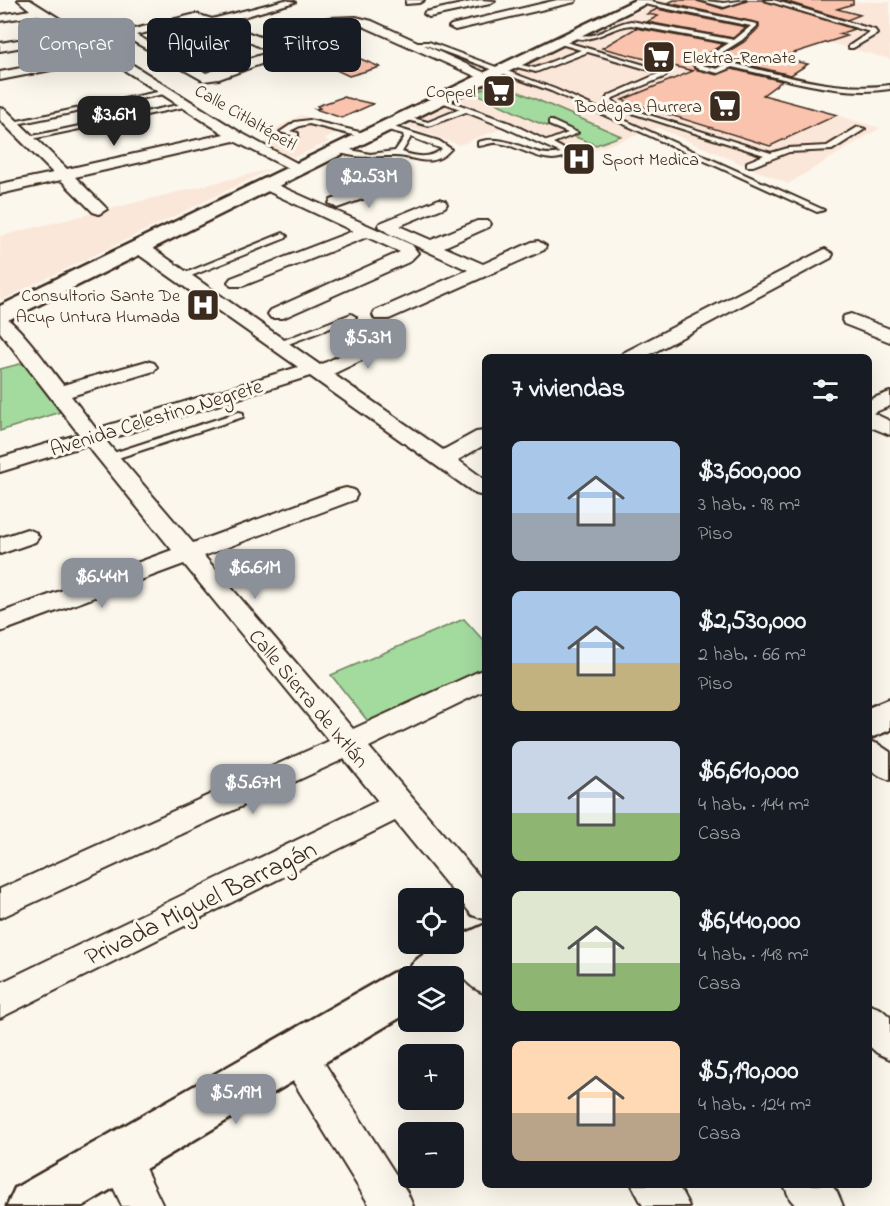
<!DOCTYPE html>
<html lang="es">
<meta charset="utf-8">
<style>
:root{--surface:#171b24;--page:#242831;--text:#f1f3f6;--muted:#9ea1a6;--accent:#8c9099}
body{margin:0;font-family:"Indie Flower",sans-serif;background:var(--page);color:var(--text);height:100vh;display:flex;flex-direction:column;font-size:22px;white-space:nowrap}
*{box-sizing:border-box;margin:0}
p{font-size:20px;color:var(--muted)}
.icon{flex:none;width:33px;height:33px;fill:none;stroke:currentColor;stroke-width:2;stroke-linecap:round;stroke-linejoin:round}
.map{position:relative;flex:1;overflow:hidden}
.drawer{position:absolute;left:482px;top:354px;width:390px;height:834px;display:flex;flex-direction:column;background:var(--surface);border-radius:9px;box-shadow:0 6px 24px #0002}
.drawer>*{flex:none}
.top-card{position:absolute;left:18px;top:18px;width:374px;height:54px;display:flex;gap:12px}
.tools{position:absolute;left:398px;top:888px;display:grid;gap:12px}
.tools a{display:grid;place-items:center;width:66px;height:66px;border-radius:9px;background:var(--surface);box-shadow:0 6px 24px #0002;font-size:30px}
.price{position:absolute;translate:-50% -51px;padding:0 14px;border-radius:12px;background:var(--accent);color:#fff;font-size:20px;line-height:39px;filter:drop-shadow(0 2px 3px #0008)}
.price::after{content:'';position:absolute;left:50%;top:36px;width:18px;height:14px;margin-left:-9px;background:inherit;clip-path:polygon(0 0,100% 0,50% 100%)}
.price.active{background:#222;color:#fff}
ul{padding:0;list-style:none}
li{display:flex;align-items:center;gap:18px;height:150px;padding:0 30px}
li span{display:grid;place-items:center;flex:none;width:168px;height:120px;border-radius:9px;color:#555}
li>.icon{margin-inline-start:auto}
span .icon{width:72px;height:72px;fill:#fffc;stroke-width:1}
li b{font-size:26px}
h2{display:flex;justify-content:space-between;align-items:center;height:72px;padding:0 30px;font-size:26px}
.chip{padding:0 21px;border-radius:9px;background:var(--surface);box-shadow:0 6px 24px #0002;font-size:21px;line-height:54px}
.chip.active{background:var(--accent);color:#fff}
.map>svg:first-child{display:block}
</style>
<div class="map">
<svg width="890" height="1206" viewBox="0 0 890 1206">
<rect width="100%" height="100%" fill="#fbf7ec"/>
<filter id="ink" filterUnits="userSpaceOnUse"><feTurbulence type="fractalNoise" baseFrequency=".0167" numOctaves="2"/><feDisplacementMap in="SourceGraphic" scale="12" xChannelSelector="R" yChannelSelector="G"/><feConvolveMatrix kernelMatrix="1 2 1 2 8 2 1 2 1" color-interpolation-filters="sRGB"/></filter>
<g filter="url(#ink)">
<g fill="#fbe7d9">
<polygon points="662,0 890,2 890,59 811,38 737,86 880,128 788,184 658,128 576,156 505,127 459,145 403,125"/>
<polygon points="301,115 348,129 325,139 329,142 295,157 276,153 262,143 276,137 289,136 266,133"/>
<polygon points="271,169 2,300 0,298 0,236"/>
</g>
<g fill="#a3da9e" stroke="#6f825e" stroke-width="1.5">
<polygon points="496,82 621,136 596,145 534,121 475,93"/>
<polygon points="23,363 60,412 0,431 0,369"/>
<polygon points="464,619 484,641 484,672 371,725 331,675"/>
</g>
<g fill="#fac3ae" stroke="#3b2a1e" stroke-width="1.5">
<polygon points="674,0 696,0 723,9 748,0 762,0 854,29 839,34 847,36 778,58 808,64 791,75 724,59 719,61 719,65 717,67 708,64 744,42 759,28 759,23 668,3"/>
<polygon points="781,0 853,0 853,4 837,9 860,15 847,20"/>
<polygon points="657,9 746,27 733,38 647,22 658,16 647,14"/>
<polygon points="636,28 723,44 693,63 694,69 717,75 732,69 782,81 763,95 837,115 770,146 622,100 693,71 602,48"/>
<polygon points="332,47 380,67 349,76 304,55"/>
<polygon points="343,97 373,104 342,118 315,109 320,108 317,106"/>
</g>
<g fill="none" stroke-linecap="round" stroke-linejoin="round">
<defs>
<g id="lane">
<path d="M641,0L757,24V26L742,40L702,65L717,69L724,65L720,63L723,61C777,73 835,93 890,85V89C838,97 783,78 732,67L718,73L696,68L694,65L729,43L631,25C609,27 592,46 569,36C576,33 585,37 593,35C607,31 617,23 631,21L734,40L751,26L639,3Z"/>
<polygon points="698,0 724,3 746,0 724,7"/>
<polygon points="764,0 773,0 875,30 877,34 853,48 849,48 849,46 870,32"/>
<polygon points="559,40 665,71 667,74 664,77 613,98 612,100 620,106 771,153 788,148 827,146 858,127 865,129 832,150 789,152 753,166 747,166 747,162 764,155 616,108 605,101 608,96 660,73 588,52 536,72 509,65 512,63 535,68 581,50 557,43"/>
<polygon points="414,42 429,42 555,89 824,210 817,212 551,91 426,45 412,45"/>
<polygon points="167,90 169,93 12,125 8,123"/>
<path d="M441,98L510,123L547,141L568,133L549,125V121H552L578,133L553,143L571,153C547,170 522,145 497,143C491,142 485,146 478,146V142C512,132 531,160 561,153L504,127L466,112L429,126L401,118L405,116L428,122L460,109L439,101Z"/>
<polygon points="187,103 189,106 27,140 23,138"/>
<polygon points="309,120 368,134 369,136 365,138 309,124 300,126 290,131 298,133 298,137 280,132 295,122"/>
<path d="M387,125L439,141L451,149C431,171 415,155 393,156C374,156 351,160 333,149L337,147L370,154L395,151L404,138L403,134L384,129L383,127ZM411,137L442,149C430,159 416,157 402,152Z"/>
<polygon points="283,233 287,236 286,238 186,278 178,276"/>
<polygon points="351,314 356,317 354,319 283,346 279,347 274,344"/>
<polygon points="239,412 243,413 243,417 112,460 104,460 102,458 104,456"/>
</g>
<g id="street">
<polygon points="18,0 30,0 241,133 306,168 304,171 294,171 234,141 75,177 107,209 99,214 93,212 61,180 0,194 0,184 53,173 0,120 0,108 5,109 67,169 224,134 107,59 0,80 0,72 99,53 74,38 0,51 0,43 66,32 39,15 0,21 0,15 30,10"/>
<path d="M285,0L295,2L222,23L260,37L329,18L356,17L372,21L494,77L488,81L484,80L356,23L329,25L269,42L283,50V56L219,79L204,81L120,34L122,32L196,14L212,19ZM195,21L230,34L164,50L136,35ZM241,38L270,52L206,73L173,55Z"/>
<polygon points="406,0 424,0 419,3 406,4"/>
<polygon points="480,0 495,1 490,4 429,17 424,14 425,12"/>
<polygon points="557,0 576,0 575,2 455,30 449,27 451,25"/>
<polygon points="264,179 412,245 418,253 409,262 283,318 271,318 268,314 271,310 400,252 367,237 243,286 231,286 228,282 231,278 353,231 259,187 256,184"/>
<polygon points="391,179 396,181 399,184 396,187 337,208 329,203 331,200"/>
<polygon points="439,199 445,201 447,204 445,207 399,226 431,240 477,221 489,221 491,224 489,227 444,247 483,264 532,242 538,241 546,246 544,250 389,319 375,319 373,315 375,311 468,270 388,233 378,226 380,223"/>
<path d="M138,241L144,242L320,365L373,340H387L390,344L387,348L333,374L443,450L476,432L484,431V445L458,460L484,479V496L476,494L310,376L105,440L193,543L338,490L346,488L354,490L357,495L354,500L204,556L353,729L484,669V691L369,747L484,882V919L472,915L395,821L0,1018V983L378,801L344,759L0,918V889L329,741L184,564L0,632V613L172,550L87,445L0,472V458L79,434L0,332V315C17,320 51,370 63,385L147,361L154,363L157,367L154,371L71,396L96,429L298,367L132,250L130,246Z"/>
<polygon points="825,249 833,254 831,258 645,357 620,357 623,353"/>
<polygon points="851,314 890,329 890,342 844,324 842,320 844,316"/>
<polygon points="890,392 890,406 873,413 890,421 890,435 868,426 868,400"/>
<polygon points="27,529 35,532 39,537 35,542 0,554 0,538"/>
<polygon points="868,741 878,744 890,752 890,780 880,776 868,768"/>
<path d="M467,939L479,944L484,951V993C467,987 457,972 450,955L455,944Z"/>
<polygon points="868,1004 881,1009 890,1017 890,1059 877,1053 868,1045"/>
<polygon points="296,1034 309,1039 407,1192 413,1206 370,1206 283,1065 278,1052 283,1039"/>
<polygon points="118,1135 132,1141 163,1206 122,1206 98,1155 104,1141"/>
<polygon points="632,1185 678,1185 689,1206 643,1206"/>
<polygon points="784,1185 831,1185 837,1192 843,1206 796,1206 790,1199"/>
</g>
<g id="secondary">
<polygon points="635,0 653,0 8,320 0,322 0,306"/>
<polygon points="890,699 890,730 868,739 868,708"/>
<path d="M484,925V968L453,986V976H408V1013L83,1206H7L15,1188L392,973L410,968C416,956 440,944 453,944V939Z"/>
</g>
</defs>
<use href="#lane" stroke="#3b2a1e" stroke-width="4"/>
<use href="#street" stroke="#3b2a1e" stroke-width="4"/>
<use href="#secondary" stroke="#3b2a1e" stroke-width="5"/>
<use href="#lane" fill="#fbf7ec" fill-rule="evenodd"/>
<use href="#street" fill="#fbf7ec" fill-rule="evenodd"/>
<use href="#secondary" fill="#fbf7ec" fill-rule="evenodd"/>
</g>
</g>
<defs>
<symbol id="supermarket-square" viewBox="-11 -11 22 22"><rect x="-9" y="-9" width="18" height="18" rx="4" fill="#3b2a1e" stroke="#fbf7ec"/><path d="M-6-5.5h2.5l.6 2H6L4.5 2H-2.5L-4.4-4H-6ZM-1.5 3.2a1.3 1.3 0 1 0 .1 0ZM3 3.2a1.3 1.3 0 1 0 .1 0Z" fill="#fff"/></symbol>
<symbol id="hospital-square" viewBox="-11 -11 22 22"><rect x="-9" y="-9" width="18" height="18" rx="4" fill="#3b2a1e" stroke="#fbf7ec"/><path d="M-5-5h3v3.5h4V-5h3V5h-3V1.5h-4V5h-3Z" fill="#fff"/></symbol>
</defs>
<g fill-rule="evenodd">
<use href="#supermarket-square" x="640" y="38" width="38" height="38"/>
<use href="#supermarket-square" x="480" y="72" width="38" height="38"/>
<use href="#supermarket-square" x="706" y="87" width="38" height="38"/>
<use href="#hospital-square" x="560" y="140" width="38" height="38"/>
<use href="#hospital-square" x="184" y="286" width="38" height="38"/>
</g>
<g text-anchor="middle" stroke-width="6" stroke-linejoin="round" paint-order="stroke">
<g font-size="18" fill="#3b2a1e" stroke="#fbf7ec" text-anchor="end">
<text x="682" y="63" text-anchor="start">Elektra-Remate</text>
<text x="476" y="97">Coppel</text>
<text x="702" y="112">Bodegas Aurrera</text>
<text x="602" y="165" text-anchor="start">Sport Medica</text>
<text x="180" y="301">Consultorio Sante De<tspan x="180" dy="21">Acup Untura Humada</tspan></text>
</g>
<g font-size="18" fill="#3b2a1e" stroke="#fbf7ec">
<text transform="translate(246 117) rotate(30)" y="6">Calle Citlaltépetl</text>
</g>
<g font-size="21" fill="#3b2a1e" stroke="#fbf7ec">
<text transform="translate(156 417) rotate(-17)" y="7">Avenida Celestino Negrete</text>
<text transform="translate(309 698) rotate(50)" y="7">Calle Sierra de Ixtlán</text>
</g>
<g font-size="26" fill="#3b2a1e" stroke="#fbf7ec">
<text transform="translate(200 902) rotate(-26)" y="9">Privada Miguel Barragán</text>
</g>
</g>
</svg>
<div class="tools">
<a><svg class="icon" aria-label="locate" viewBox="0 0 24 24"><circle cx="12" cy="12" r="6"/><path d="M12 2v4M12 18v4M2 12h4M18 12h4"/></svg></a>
<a><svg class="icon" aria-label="layers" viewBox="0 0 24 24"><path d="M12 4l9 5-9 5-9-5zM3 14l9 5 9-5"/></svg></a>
<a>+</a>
<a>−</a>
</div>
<b class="price active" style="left:114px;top:147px">$3.6M</b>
<b class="price" style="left:369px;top:209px">$2.53M</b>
<b class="price" style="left:368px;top:370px">$5.3M</b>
<b class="price" style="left:255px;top:600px">$6.61M</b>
<b class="price" style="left:102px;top:609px">$6.44M</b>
<b class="price" style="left:253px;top:815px">$5.67M</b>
<b class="price" style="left:236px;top:1125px">$5.19M</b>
<div class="top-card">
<a class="chip active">Comprar</a>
<a class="chip">Alquilar</a>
<a class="chip">Filtros</a>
</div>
<section class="drawer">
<h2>7 viviendas<svg class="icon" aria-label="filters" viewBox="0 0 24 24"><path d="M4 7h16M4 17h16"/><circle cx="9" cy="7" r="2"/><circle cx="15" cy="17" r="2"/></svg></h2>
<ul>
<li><span style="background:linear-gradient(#a9c7e8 60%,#9aa5b1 0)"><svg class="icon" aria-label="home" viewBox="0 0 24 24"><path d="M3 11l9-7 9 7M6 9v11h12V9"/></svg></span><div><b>$3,600,000</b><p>3 hab. · 98 m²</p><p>Piso</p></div></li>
<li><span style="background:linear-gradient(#a9c7e8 60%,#c2b280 0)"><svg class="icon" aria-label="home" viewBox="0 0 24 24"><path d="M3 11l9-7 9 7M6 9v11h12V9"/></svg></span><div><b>$2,530,000</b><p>2 hab. · 66 m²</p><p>Piso</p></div></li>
<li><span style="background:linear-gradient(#c9d6e8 60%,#8fb573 0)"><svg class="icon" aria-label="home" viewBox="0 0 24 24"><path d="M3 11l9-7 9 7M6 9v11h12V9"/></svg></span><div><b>$6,610,000</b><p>4 hab. · 144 m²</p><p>Casa</p></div></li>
<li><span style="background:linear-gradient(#dfe7d0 60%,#8fb573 0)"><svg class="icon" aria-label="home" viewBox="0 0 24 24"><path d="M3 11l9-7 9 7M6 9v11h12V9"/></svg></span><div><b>$6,440,000</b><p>4 hab. · 148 m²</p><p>Casa</p></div></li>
<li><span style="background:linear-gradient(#ffd9b3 60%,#b9a48a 0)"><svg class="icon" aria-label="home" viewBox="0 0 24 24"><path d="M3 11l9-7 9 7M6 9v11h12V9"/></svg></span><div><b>$5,190,000</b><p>4 hab. · 124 m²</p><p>Casa</p></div></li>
</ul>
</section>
</div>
